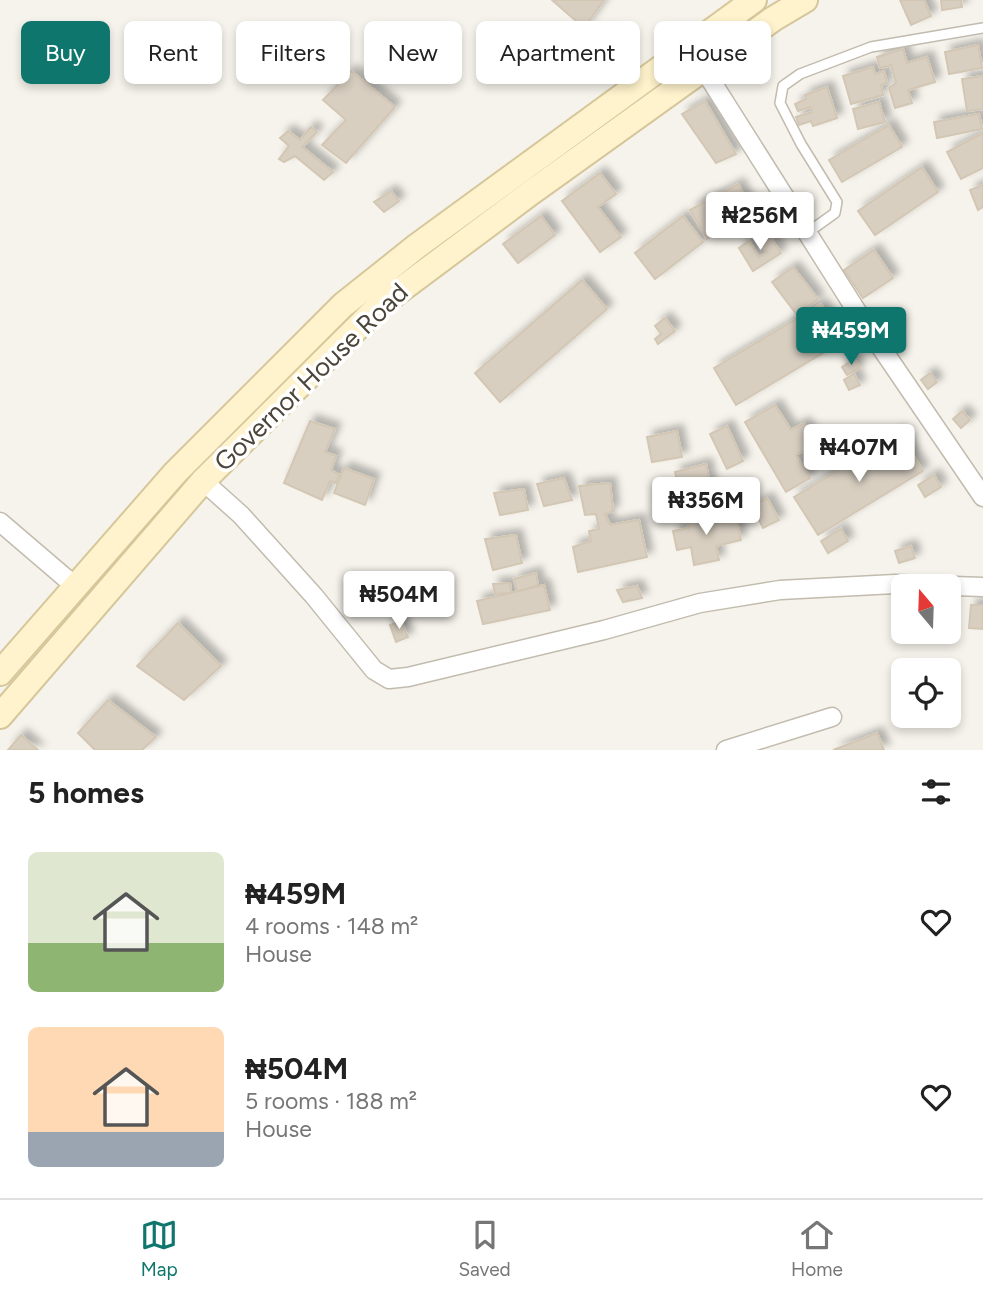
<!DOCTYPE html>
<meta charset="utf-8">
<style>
:root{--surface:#fff;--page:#f6f6f6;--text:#222;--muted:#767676;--line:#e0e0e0;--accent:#0f766e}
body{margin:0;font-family:Figtree,sans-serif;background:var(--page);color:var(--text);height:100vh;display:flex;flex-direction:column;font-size:26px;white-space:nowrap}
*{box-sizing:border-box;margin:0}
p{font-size:23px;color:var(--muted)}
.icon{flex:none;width:38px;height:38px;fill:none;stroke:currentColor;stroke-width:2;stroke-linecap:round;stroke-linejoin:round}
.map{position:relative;height:750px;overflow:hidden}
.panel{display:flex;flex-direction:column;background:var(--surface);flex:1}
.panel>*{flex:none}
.guide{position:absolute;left:21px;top:21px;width:942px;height:63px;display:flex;gap:14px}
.needle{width:46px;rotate:341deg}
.fabs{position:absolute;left:891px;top:574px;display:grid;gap:14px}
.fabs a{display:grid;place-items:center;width:70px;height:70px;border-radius:10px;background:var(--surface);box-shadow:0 4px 10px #0003;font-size:35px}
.price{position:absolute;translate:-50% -60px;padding:0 16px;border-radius:7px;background:#fff;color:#222;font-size:23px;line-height:46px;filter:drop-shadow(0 2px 4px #0008)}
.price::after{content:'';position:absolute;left:50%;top:42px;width:21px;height:16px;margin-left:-10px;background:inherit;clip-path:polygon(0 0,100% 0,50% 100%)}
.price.on{background:var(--accent);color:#fff}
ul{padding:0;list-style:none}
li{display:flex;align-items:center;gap:21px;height:175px;padding:0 28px}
li span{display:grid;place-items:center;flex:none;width:196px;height:140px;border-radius:10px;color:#555}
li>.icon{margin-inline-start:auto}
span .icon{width:84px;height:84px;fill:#fffc;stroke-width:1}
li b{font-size:30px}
h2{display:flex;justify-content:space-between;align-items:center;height:84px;padding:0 28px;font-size:30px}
.pill{padding:0 24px;border-radius:10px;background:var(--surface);box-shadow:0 4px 10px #0003;font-size:24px;line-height:63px}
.pill.on{background:var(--accent);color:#fff}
.dock{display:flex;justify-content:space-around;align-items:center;height:98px;border-top:2px solid var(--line);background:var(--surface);font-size:19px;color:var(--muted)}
.dock a{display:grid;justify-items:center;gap:4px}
.dock .on{color:var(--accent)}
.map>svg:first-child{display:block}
</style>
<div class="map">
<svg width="983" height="750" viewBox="0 0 983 750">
<defs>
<filter id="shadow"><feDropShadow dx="6" dy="-6" stdDeviation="3.5" flood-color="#0004"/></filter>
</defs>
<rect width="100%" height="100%" fill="#f6f3ec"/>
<g fill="#d8cfc1" stroke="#d3c7b4" stroke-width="2" filter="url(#shadow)">
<polygon points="552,0 604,0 584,28"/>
<polygon points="900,0 924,0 931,16 911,25"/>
<polygon points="941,0 961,0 962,7 942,10"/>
<polygon points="978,45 982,68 949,74 945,52"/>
<polygon points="903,49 907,63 927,57 935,82 908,90 912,103 895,108 889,88 896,83 891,65 880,68 877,57"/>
<polygon points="873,67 875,74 884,71 887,83 881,85 883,95 851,104 843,76"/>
<polygon points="351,71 395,107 346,163 322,145 346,120 323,100"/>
<polygon points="983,76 983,109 967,111 962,79"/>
<polygon points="827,87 837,118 813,126 811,121 799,125 796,117 812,112 810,107 798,111 795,104 806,99 805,95"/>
<polygon points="705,101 736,154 716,163 682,114"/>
<polygon points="879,102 885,122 858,129 853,109"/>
<polygon points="979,114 982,129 937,138 934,122"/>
<polygon points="889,125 902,147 842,182 829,160"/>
<polygon points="311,127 317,132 302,147 333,172 324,180 295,156 284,162 279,159 289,146 280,138 288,131 300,140"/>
<polygon points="983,133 983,168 961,179 947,152"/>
<polygon points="922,167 938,192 875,235 858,211"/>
<polygon points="600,173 616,194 598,207 621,237 600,252 562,201"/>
<polygon points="738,184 754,213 707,239 690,210"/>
<polygon points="983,185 983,207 978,210 970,190"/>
<polygon points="391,191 399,201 384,212 374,202"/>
<polygon points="541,216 555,235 518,263 503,244"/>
<polygon points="683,216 703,242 655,279 635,253"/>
<polygon points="767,232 781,253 753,271 739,248 749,241 759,257 767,252 758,238"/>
<polygon points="874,250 893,278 863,298 844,270"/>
<polygon points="793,267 818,299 797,315 772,282"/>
<polygon points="582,280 607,309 500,402 475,373"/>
<polygon points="821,304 843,341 736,405 714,368"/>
<polygon points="665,318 675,331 658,344 655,339 661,334 655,326"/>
<polygon points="854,359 860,368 847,375 842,367"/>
<polygon points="930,373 937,382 928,389 921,380"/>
<polygon points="854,374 860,385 849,390 844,380"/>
<polygon points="775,405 791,430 804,423 816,444 796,455 810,478 786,492 745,422"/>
<polygon points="962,411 970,420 961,428 953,419"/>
<polygon points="310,421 335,429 325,452 336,456 331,470 339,475 336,483 330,481 322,500 284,483"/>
<polygon points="727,426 743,461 727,469 710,434"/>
<polygon points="677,431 682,457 652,462 647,437"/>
<polygon points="900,433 923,471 818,535 794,497"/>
<polygon points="706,464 712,493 682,500 675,472"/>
<polygon points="344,468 374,479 365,505 334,493"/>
<polygon points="934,475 941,487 925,497 918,485"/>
<polygon points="564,478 572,500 544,506 537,484"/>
<polygon points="610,483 613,511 605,514 610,525 639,520 647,557 578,572 573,547 591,541 589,531 599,529 596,514 585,515 579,486"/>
<polygon points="524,489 528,510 500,515 494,493"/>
<polygon points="767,498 779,520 763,528 752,506"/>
<polygon points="704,510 707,523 736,517 741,540 716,546 719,560 694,565 691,547 677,550 673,531 689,528 686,514"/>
<polygon points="841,529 848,541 828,553 821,541"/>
<polygon points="516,535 522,563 493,570 485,539"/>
<polygon points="911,546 915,558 899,563 895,551"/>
<polygon points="536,573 538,585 517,592 514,579"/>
<polygon points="510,583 511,593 495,594 493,584"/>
<polygon points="544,585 550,610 483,624 477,601"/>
<polygon points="637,586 642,598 623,602 617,590"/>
<polygon points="971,605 983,605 983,629 969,628"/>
<polygon points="401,621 408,637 396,642 390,625"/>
<polygon points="178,623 221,666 184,700 137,666"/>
<polygon points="108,700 156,737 142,750 95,750 78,733"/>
<polygon points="877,733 884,750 833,750"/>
<polygon points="21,735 38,750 8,750"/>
</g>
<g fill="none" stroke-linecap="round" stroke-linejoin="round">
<defs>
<polyline id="service" points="807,233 835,213 837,202 801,144 780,103 783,86 800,74 871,47 983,28"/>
<g id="minor">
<polyline points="698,60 863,321 983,497"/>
<polyline points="203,481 241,515 314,596 374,670 389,679 408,677 604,630 700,603 780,590 895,584 983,587"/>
<polyline points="0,522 76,587"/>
<polyline points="726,750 832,717"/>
</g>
<g id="secondary">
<polyline points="0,673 175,473 343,305 417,246 754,0"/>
<polyline points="0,716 203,481 379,306 529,194 773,19 805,0"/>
</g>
</defs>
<use href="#service" stroke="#c2bbae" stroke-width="12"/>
<use href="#minor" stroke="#c2bbae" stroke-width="21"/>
<use href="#secondary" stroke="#d6c79b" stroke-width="28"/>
<use href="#service" stroke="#fff" stroke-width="9"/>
<use href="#minor" stroke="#fff" stroke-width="18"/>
<use href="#secondary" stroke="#fff3cd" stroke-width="24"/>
</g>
<g text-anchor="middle" stroke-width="7" stroke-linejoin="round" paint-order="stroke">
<g font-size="26" fill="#4b4439" stroke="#fff">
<text transform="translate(311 377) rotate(-44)" y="9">Governor House Road</text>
</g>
</g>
</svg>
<div class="fabs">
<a><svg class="needle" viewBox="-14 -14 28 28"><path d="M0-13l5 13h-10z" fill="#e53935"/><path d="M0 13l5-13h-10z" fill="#767676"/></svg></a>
<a><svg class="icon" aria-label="locate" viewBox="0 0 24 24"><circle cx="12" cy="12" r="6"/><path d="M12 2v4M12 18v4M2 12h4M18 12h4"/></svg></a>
</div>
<b class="price" style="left:760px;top:252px">₦256M</b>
<b class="price on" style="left:851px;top:367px">₦459M</b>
<b class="price" style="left:859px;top:484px">₦407M</b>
<b class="price" style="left:706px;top:537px">₦356M</b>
<b class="price" style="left:399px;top:631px">₦504M</b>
<div class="guide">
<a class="pill on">Buy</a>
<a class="pill">Rent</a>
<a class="pill">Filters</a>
<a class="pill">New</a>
<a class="pill">Apartment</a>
<a class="pill">House</a>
</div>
</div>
<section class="panel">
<h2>5 homes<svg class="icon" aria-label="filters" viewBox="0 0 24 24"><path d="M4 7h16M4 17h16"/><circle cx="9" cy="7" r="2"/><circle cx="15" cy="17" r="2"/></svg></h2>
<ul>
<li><span style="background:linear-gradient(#dfe7d0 65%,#8fb573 0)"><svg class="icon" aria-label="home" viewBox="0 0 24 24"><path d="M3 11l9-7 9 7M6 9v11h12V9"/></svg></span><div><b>₦459M</b><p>4 rooms · 148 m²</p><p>House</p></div><svg class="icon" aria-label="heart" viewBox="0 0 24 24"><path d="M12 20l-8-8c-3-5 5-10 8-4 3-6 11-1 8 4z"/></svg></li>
<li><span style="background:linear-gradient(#ffd9b3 75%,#9aa5b1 0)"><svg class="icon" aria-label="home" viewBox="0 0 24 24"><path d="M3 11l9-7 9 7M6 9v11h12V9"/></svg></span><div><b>₦504M</b><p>5 rooms · 188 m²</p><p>House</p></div><svg class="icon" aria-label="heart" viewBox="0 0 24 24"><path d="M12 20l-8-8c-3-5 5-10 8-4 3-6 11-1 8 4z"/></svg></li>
</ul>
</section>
<nav class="dock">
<a class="on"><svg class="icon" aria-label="map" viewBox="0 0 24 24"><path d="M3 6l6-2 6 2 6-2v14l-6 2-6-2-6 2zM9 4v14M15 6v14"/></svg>Map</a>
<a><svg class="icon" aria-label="saved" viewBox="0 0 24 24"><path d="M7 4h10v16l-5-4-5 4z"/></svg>Saved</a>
<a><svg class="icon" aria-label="home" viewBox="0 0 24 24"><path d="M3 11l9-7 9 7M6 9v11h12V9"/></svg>Home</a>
</nav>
